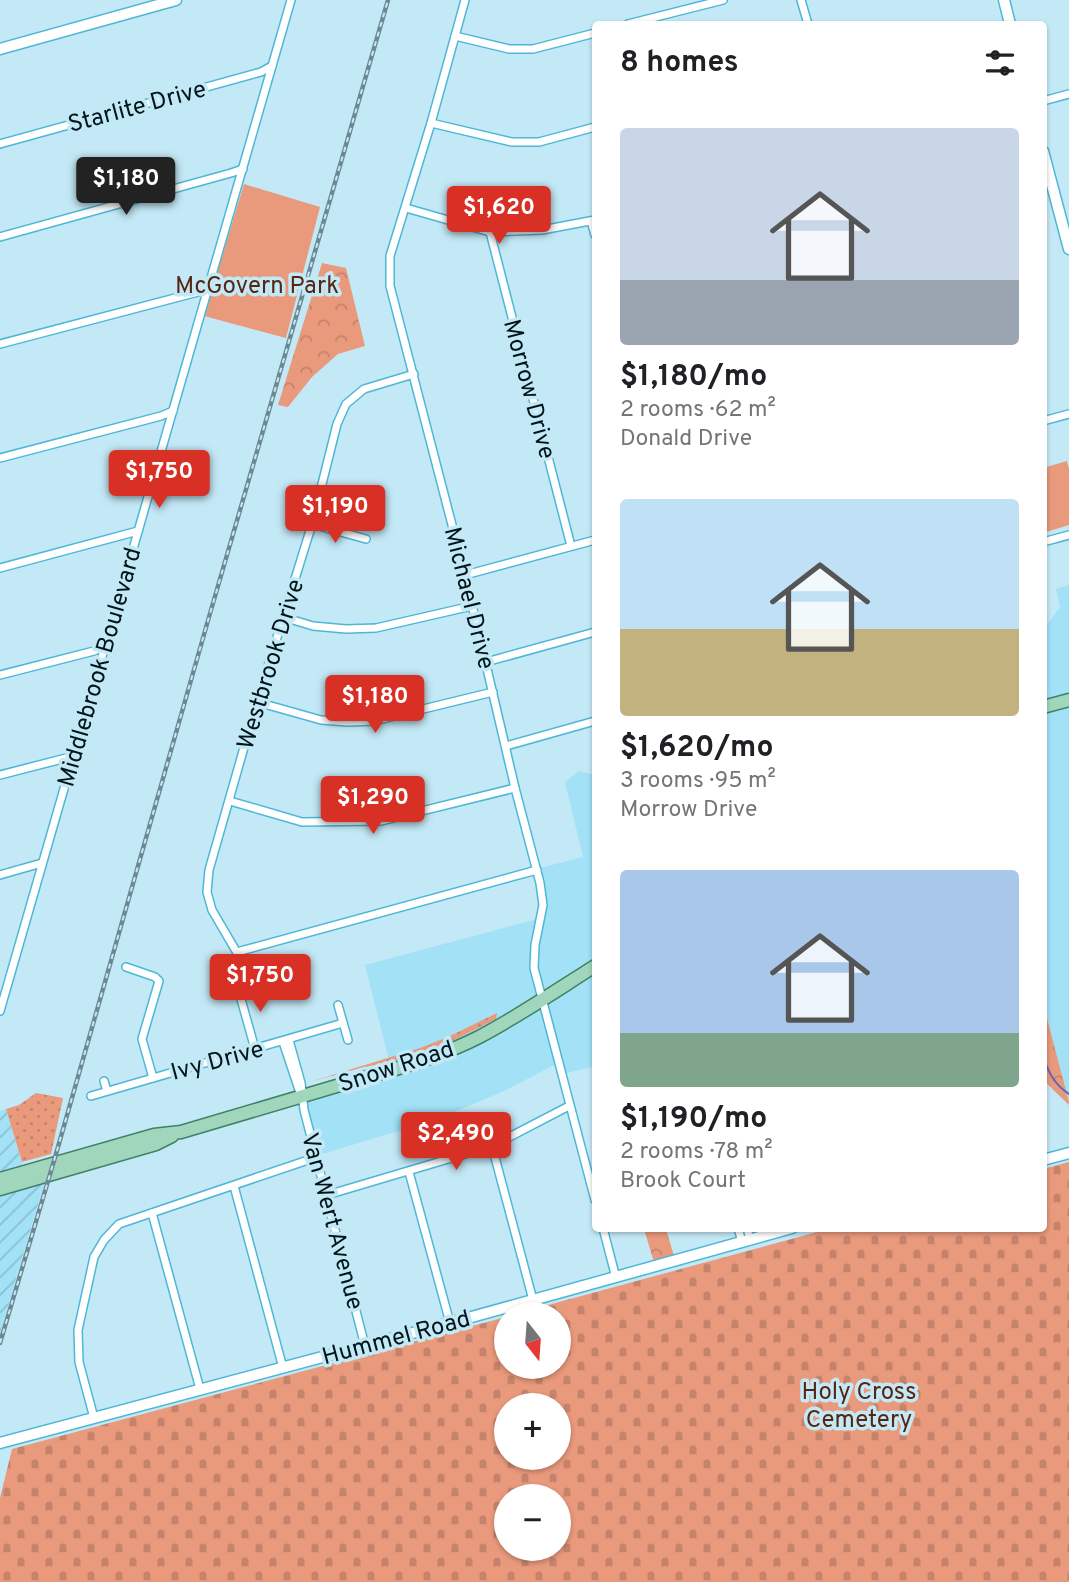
<!DOCTYPE html>
<meta charset="utf-8">
<style>
:root{--surface:#fff;--page:#f2f2f2;--text:#202124;--muted:#757577;--accent:#d93025}
body{margin:0;font-family:Overpass,sans-serif;background:var(--page);color:var(--text);height:100vh;display:flex;flex-direction:column;font-size:26px;white-space:nowrap}
*{box-sizing:border-box;margin:0}
p{font-size:23px;color:var(--muted)}
.icon{flex:none;width:38px;height:38px;fill:none;stroke:currentColor;stroke-width:2;stroke-linecap:round;stroke-linejoin:round}
.map{position:relative;flex:1;overflow:hidden}
.side{position:absolute;left:592px;top:21px;width:455px;height:1211px;display:flex;flex-direction:column;background:var(--surface);border-radius:7px;box-shadow:0 2px 5px #0004}
.side>*{flex:none}
.needle{width:46px;rotate:163deg}
.tools{position:absolute;left:494px;top:1302px;display:grid;gap:14px}
.tools a{display:grid;place-items:center;width:77px;height:77px;border-radius:50%;background:var(--surface);box-shadow:0 2px 5px #0004;font-size:35px}
.price{position:absolute;translate:-50% -60px;padding:0 16px;border-radius:7px;background:var(--accent);color:#fff;font-size:23px;line-height:46px;filter:drop-shadow(0 2px 4px #0008)}
.price::after{content:'';position:absolute;left:50%;top:42px;width:21px;height:16px;margin-left:-10px;background:inherit;clip-path:polygon(0 0,100% 0,50% 100%)}
.price.active{background:#222;color:#fff}
ul{padding:0;list-style:none}
li{display:grid;align-content:center;gap:14px;height:371px;padding:0 28px}
li span{display:grid;place-items:center;height:217px;border-radius:7px;color:#555}
li>.icon{margin-inline-start:auto}
span .icon{width:126px;height:126px;fill:#fffc;stroke-width:1}
li b{font-size:30px}
h2{display:flex;justify-content:space-between;align-items:center;height:84px;padding:0 28px;font-size:30px}
.map>svg:first-child{display:block}
</style>
<div class="map">
<svg width="1069" height="1582" viewBox="0 0 1069 1582">
<defs>
<pattern id="industrial-furrows" width="10" height="10" patternUnits="userSpaceOnUse" patternTransform="scale(1.75)"><rect width="10" height="10" fill="#a2e1f6"/><path d="M-1 1l2-2M0 10L10 0M9 11l2-2" fill="none" stroke="#8ac0d2"/></pattern>
<pattern id="grass-dots" width="8" height="8" patternUnits="userSpaceOnUse" patternTransform="scale(1.75)"><rect width="8" height="8" fill="#e9997c"/><path d="M2 2h.1M6 6h.1" fill="none" stroke="#c6836b" stroke-width="1.8" stroke-linecap="round"/></pattern>
<pattern id="forest-crowns" width="20" height="18" patternUnits="userSpaceOnUse" patternTransform="scale(1.75)"><rect width="20" height="18" fill="#e9997c"/><path d="M2 6a3 3 0 1 1 6 0M12 15a3 3 0 1 1 6 0" fill="none" stroke="#c6836b"/></pattern>
<pattern id="cemetery-stones" width="16" height="16" patternUnits="userSpaceOnUse" patternTransform="scale(1.75)"><rect width="16" height="16" fill="#e9997c"/><path d="M2 7V4a2 2 0 0 1 4 0v3zM10 15v-3a2 2 0 0 1 4 0v3z" fill="#c6836b"/></pattern>
</defs>
<rect width="100%" height="100%" fill="#c4e9f6"/>
<g fill="#a2e1f6">
<polygon points="1069,585 1069,1102 1043,1003 1043,630 1060,607 1056,589"/>
<polygon points="579,771 595,775 595,1066 559,1075 556,1064 504,1091 435,1120 319,1155 302,1089 390,1064 365,965 545,917 545,900 540,868 583,857 565,782"/>
</g>
<polygon fill="url(#industrial-furrows)" points="6,1109 28,1183 46,1177 0,1333 0,1111"/>
<g fill="url(#grass-dots)">
<polygon points="497,1013 496,1019 452,1041 393,1062 364,1067 310,1082 420,1048 448,1037"/>
<polygon points="36,1093 63,1098 51,1154 22,1162 6,1109 19,1105"/>
</g>
<g fill="url(#forest-crowns)">
<polygon points="322,263 346,268 365,346 338,354 312,377 288,407 278,405"/>
<polygon points="1043,1003 1069,1102 1069,1105 1043,1080"/>
<polygon points="644,1229 666,1229 674,1256 654,1262"/>
</g>
<path fill="url(#cemetery-stones)" fill-rule="evenodd" d="M1069,1162V1582H0V1498L12,1449L506,1317V1367H558V1314H515L828,1229L1043,1228V1169ZM506,1405H558V1458H506ZM506,1496H558V1549H506Z"/>
<g fill="#e9997c">
<polygon points="244,184 320,207 286,338 204,316"/>
<polygon points="1067,461 1069,469 1069,525 1043,533 1043,468"/>
</g>
<g fill="none" stroke-linecap="round" stroke-linejoin="round">
<path stroke="#6067b8" stroke-width="2" d="M1043,1057C1049,1073 1054,1084 1069,1094"/>
<defs>
<g id="street">
<polyline points="465,0 431,123 390,256 390,286 465,575 515,788 540,883 543,905 535,945 534,968 595,1200"/>
<polyline points="801,0 808,24"/>
<polyline points="628,24 723,0"/>
<polyline points="455,36 509,49 533,49 595,33"/>
<polyline points="1043,101 1069,94"/>
<polyline points="431,123 512,142 539,142 595,127"/>
<polyline points="0,144 261,72 272,66"/>
<polyline points="406,208 490,232 542,230 595,220"/>
<polyline points="591,221 595,235"/>
<polyline points="490,232 571,546"/>
<polyline points="0,237 231,173 243,169"/>
<polyline points="0,344 198,292 209,286"/>
<polyline points="1043,421 1069,414"/>
<polyline points="0,458 161,416 173,411"/>
<polyline points="312,524 366,539"/>
<polyline points="1043,542 1069,535"/>
<polyline points="0,568 138,531"/>
<polyline points="465,575 595,540"/>
<polyline points="283,617 313,626 346,629 376,628 472,606"/>
<polyline points="486,662 595,632"/>
<polyline points="0,675 94,651 105,646"/>
<polyline points="257,702 321,720 348,722 374,721 493,692"/>
<polyline points="506,746 595,721"/>
<polyline points="0,775 74,756"/>
<polyline points="230,801 302,822 381,821 515,788"/>
<polyline points="0,875 42,863"/>
<polyline points="237,952 537,870"/>
<polyline points="126,967 155,977 159,981 142,1039 153,1078"/>
<polyline points="338,1005 348,1040"/>
<polyline points="0,1011 291,0"/>
<polyline points="289,1040 301,1083 304,1110 365,1346"/>
<polyline points="283,1042 300,1093"/>
<polyline points="255,1049 239,992 239,977 243,963 212,910 207,892 209,870 257,702 312,524 337,424 346,404 364,389 414,374"/>
<polyline points="104,1081 107,1091"/>
<polyline points="91,1096 343,1023"/>
<polyline points="492,1146 533,1300"/>
<polyline points="409,1172 450,1323"/>
<polyline points="234,1186 283,1368"/>
<polyline points="327,1195 492,1146 569,1106"/>
<polyline points="152,1213 200,1389"/>
<polyline points="603,1228 616,1278"/>
<polyline points="738,1228 742,1242"/>
<polyline points="747,1228 750,1240"/>
<polyline points="94,1418 79,1362 78,1330 94,1257 104,1240 119,1224 317,1157"/>
</g>
<g id="secondary">
<polyline points="1004,0 1010,24"/>
<polyline points="0,49 176,0"/>
<polyline points="1043,151 1069,249"/>
<polyline points="1043,1160 1069,1153"/>
<polyline points="0,1443 450,1323 792,1228"/>
</g>
<g id="primary">
<polyline points="1043,707 1069,700"/>
<path d="M0,1179L154,1135L181,1132L367,1077C405,1067 444,1055 479,1037C519,1016 557,990 595,966"/>
<polyline points="0,1189 156,1144 172,1136"/>
</g>
</defs>
<use href="#street" stroke="#4db7d6" stroke-width="10"/>
<use href="#secondary" stroke="#4db7d6" stroke-width="13"/>
<use href="#primary" stroke="#3f8267" stroke-width="15"/>
<use href="#street" stroke="#fff" stroke-width="7"/>
<use href="#secondary" stroke="#fff" stroke-width="10"/>
<use href="#primary" stroke="#a0d7bc" stroke-width="12"/>
<defs>
<polyline id="rail" points="0,1343 56,1154 209,617 388,0"/>
</defs>
<use href="#rail" stroke="#6c8993" stroke-width="4.5"/>
<use href="#rail" stroke="#c4e9f6" stroke-width="2" stroke-dasharray="5" stroke-linecap="butt"/>
</g>
<g text-anchor="middle" stroke-width="7" stroke-linejoin="round" paint-order="stroke">
<g font-size="24" fill="#01151b" stroke="#c4e9f6">
<text transform="translate(137 106) rotate(-15)" y="8">Starlite Drive</text>
<text transform="translate(530 389) rotate(75)" y="8">Morrow Drive</text>
<text transform="translate(470 598) rotate(76)" y="8">Michael Drive</text>
<text transform="translate(270 664) rotate(-73)" y="8">Westbrook Drive</text>
<text transform="translate(99 667) rotate(-74)" y="8">Middlebrook Boulevard</text>
<text transform="translate(217 1060) rotate(-15)" y="8">Ivy Drive</text>
<text transform="translate(396 1066) rotate(-18)" y="8">Snow Road</text>
<text transform="translate(333 1221) rotate(75)" y="8">Van Wert Avenue</text>
<text transform="translate(396 1337) rotate(-15)" y="8">Hummel Road</text>
</g>
<g font-size="24" fill="#562613" stroke="#c4e9f6">
<text x="257" y="293">McGovern Park</text>
<text x="859" y="1399">Holy Cross<tspan x="859" dy="28">Cemetery</tspan></text>
</g>
</g>
</svg>
<div class="tools">
<a><svg class="needle" viewBox="-14 -14 28 28"><path d="M0-13l5 13h-10z" fill="#e53935"/><path d="M0 13l5-13h-10z" fill="#757577"/></svg></a>
<a>+</a>
<a>−</a>
</div>
<b class="price active" style="left:126px;top:217px">$1,180</b>
<b class="price" style="left:499px;top:246px">$1,620</b>
<b class="price" style="left:159px;top:510px">$1,750</b>
<b class="price" style="left:335px;top:545px">$1,190</b>
<b class="price" style="left:375px;top:735px">$1,180</b>
<b class="price" style="left:373px;top:836px">$1,290</b>
<b class="price" style="left:260px;top:1014px">$1,750</b>
<b class="price" style="left:456px;top:1172px">$2,490</b>
<section class="side">
<h2>8 homes<svg class="icon" aria-label="filters" viewBox="0 0 24 24"><path d="M4 7h16M4 17h16"/><circle cx="9" cy="7" r="2"/><circle cx="15" cy="17" r="2"/></svg></h2>
<ul>
<li><span style="background:linear-gradient(#c9d6e8 70%,#9aa5b1 0)"><svg class="icon" aria-label="home" viewBox="0 0 24 24"><path d="M3 11l9-7 9 7M6 9v11h12V9"/></svg></span><div><b>$1,180/mo</b><p>2 rooms · 62 m²</p><p>Donald Drive</p></div></li>
<li><span style="background:linear-gradient(#bfe0f5 60%,#c2b280 0)"><svg class="icon" aria-label="home" viewBox="0 0 24 24"><path d="M3 11l9-7 9 7M6 9v11h12V9"/></svg></span><div><b>$1,620/mo</b><p>3 rooms · 95 m²</p><p>Morrow Drive</p></div></li>
<li><span style="background:linear-gradient(#a9c7e8 75%,#7fa58c 0)"><svg class="icon" aria-label="home" viewBox="0 0 24 24"><path d="M3 11l9-7 9 7M6 9v11h12V9"/></svg></span><div><b>$1,190/mo</b><p>2 rooms · 78 m²</p><p>Brook Court</p></div></li>
</ul>
</section>
</div>
